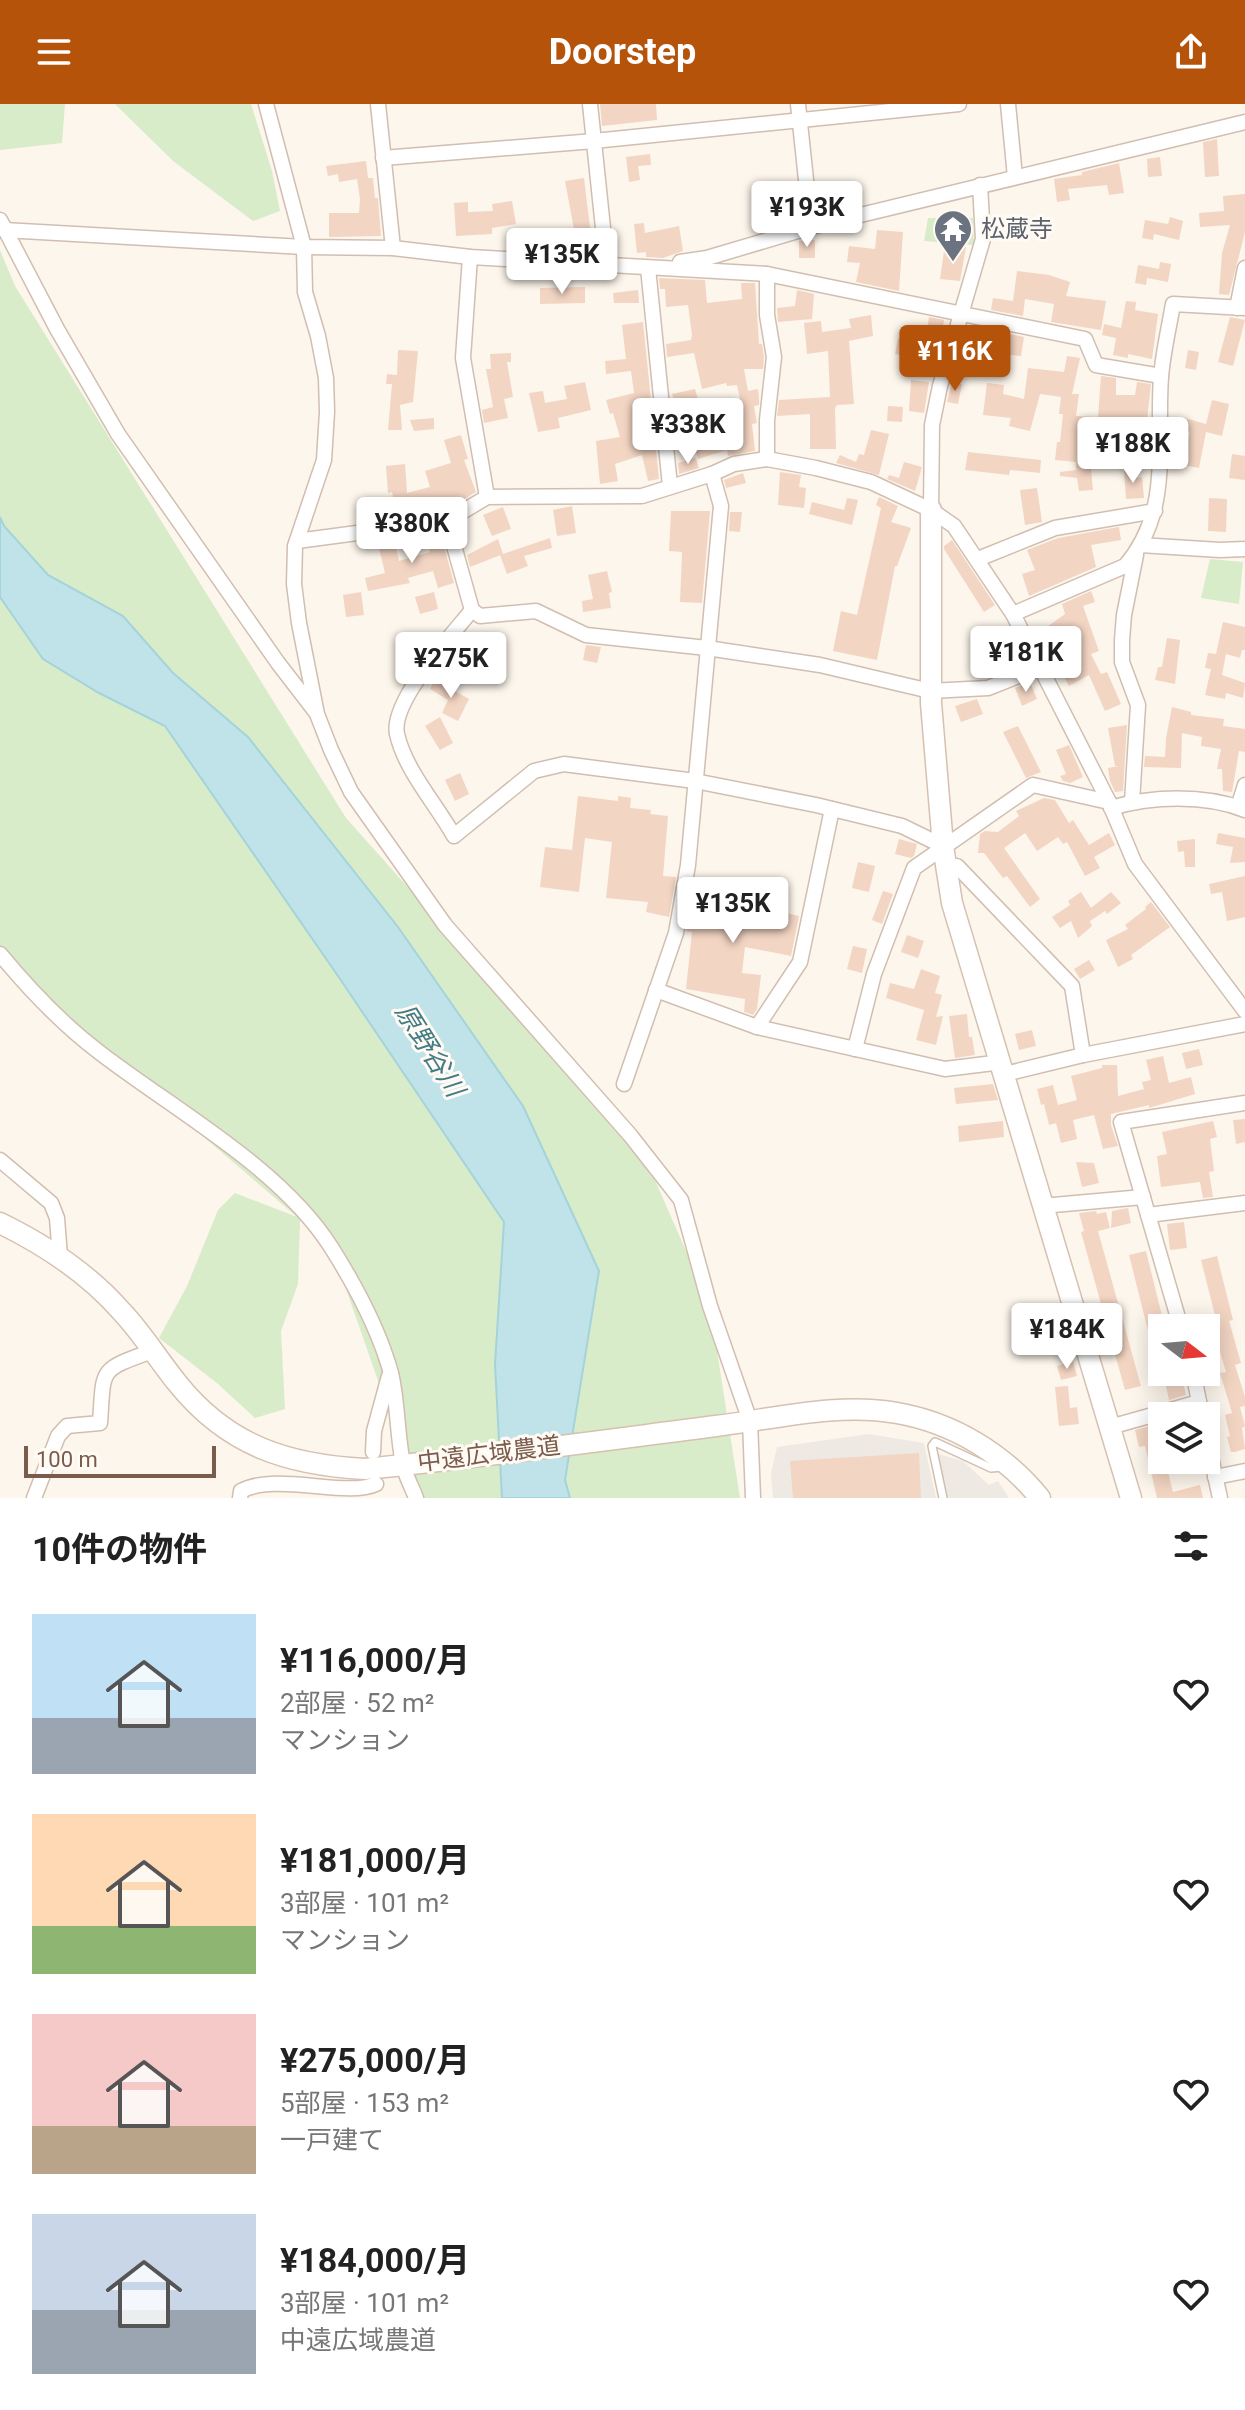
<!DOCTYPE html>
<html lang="ja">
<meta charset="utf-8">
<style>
:root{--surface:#fff;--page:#f6f6f6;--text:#222;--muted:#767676;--accent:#b45309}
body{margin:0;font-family:Roboto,"Noto Sans JP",sans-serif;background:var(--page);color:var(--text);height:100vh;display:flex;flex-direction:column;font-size:30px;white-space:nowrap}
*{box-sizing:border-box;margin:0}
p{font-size:26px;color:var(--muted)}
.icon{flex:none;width:44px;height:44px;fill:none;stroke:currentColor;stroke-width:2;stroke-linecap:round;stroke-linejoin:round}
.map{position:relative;height:1394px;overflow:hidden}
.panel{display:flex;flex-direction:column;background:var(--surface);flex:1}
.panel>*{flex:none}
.needle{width:52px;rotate:106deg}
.controls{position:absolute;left:1148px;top:1210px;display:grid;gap:16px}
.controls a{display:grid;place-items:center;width:72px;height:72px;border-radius:0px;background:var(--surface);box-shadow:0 4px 20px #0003;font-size:40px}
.scale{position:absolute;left:24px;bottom:20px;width:192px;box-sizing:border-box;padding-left:8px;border:4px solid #7a5c4d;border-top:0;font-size:22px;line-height:28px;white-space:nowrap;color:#7a5c4d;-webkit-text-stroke:6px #fffaf3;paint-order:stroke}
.price{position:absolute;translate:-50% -68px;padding:0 18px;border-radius:8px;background:#fff;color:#222;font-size:26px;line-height:52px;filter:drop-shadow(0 2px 4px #0008)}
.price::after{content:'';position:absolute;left:50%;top:48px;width:24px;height:18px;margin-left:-12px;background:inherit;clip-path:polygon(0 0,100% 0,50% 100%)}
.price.selected{background:var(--accent);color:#fff}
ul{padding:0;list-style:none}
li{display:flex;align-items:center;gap:24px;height:200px;padding:0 32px}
li span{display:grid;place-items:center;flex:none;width:224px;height:160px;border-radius:0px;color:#555}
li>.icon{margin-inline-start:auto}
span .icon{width:96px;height:96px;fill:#fffc;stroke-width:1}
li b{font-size:34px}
h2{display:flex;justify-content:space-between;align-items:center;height:96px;padding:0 32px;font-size:34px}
header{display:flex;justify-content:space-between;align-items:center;height:104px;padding:0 32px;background:var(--accent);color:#fff;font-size:36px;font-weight:700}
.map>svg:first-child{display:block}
</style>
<header><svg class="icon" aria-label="menu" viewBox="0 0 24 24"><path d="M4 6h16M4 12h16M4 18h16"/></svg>Doorstep<svg class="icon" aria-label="share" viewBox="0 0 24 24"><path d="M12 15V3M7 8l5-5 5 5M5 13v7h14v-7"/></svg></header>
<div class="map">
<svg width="1245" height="1394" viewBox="0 0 1245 1394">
<rect width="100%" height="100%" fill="#fdf6ec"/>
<g fill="#efe9e4">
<polygon points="869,1330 924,1339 936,1394 773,1394 771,1369 777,1343"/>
<polygon points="938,1350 963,1357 989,1381 998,1377 1009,1394 948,1394"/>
</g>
<g fill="#d8ecc9">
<polygon points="0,0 65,0 62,39 0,46"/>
<polygon points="115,0 251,0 272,67 280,107 253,117 173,57"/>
<polygon points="928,114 973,114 974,141 924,137"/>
<polygon points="0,146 15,182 346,714 641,1044 710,1202 740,1394 419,1394 331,1142 300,1116 298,1180 281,1227 285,1305 255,1314 218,1280 159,1234 187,1182 218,1106 235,1089 297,1113 141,979 64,918 0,849"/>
<polygon points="1210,455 1243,458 1239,500 1201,494"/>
</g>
<polygon fill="#bfe3e8" stroke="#a5d3da" stroke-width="2" points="0,413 4,422 48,471 123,512 173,569 248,633 398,823 523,1002 599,1167 565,1376 570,1394 502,1394 495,1260 504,1118 338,872 165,622 99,589 43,555 0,493"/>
<g fill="#f3d5c3">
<polygon points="600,0 656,0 657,16 602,22"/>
<polygon points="1217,35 1219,72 1205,73 1203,38"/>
<polygon points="650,50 651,61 638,62 640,76 629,78 626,53"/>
<polygon points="1160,53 1162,72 1148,73 1147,55"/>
<polygon points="366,57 368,74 373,74 375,94 378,94 381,132 329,133 329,109 359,109 360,95 357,75 339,78 338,70 328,72 326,62"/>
<polygon points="1119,59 1124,89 1109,91 1107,81 1068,85 1070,96 1057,98 1054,75 1082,71 1082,68"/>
<polygon points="584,74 591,132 589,150 563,148 564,135 576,136 565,77"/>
<polygon points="1245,90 1245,128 1229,191 1219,190 1222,149 1230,121 1200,123 1199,109 1224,107 1223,92"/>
<polygon points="512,97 516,120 492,124 492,130 456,132 454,99 468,98 468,108 493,107 492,100"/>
<polygon points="1170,113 1183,117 1179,136 1154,130 1153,136 1142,134 1145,116 1168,120"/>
<polygon points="644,119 645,129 679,122 683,147 663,154 646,153 646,148 637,149 634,120"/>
<polygon points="877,126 903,128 899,187 856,178 860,159 847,158 849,142 875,145"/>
<polygon points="815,136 815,154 799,154 799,137"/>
<polygon points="945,140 966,143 960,177 940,175"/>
<polygon points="1160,158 1171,160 1168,178 1147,174 1146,181 1135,179 1138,161 1159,165"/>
<polygon points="1017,167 1049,171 1070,178 1066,192 1106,197 1101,226 1051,218 1054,200 1025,195 1023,212 991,206 993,194 1013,197"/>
<polygon points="659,174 705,176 707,199 742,195 741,179 755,179 759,240 762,240 764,253 763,265 744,265 748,287 758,285 759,293 759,301 754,302 757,319 752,320 755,347 728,352 727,346 698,355 689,324 683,325 672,290 695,285 711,341 733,337 732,312 743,310 737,281 727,282 726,279 702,285 694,249 667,253 666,240 691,236 692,231 688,201 666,203 665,185 660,185"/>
<polygon points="585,183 585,199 540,200 540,184"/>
<polygon points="638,186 639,199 614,199 613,189"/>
<polygon points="797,186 814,190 812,215 778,218 777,204 795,202"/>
<polygon points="1126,197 1136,198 1135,206 1158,210 1152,255 1128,250 1128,254 1113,251 1116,234 1102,231 1104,220 1121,224"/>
<polygon points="871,211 873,232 849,237 854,300 837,301 835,304 836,345 810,345 810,310 777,312 779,296 830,293 828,247 807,250 804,219 821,217 822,228 851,224 849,215"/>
<polygon points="929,213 944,216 940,244 925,243"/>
<polygon points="1230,213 1245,216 1233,262 1218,258"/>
<polygon points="643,218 659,375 648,377 642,351 615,360 618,377 600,380 596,337 620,333 613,309 610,310 606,296 634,289 631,267 606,270 605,257 626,255 622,221"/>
<polygon points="1006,229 1024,233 1021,252 1004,250"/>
<polygon points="898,235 922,239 920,254 895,250"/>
<polygon points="398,246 418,247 413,298 400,301 402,326 388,326 392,280 386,280 387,270 397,271"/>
<polygon points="1188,246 1199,248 1196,266 1185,264"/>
<polygon points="975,247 1000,251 998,262 974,258"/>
<polygon points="511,249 511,258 507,258 513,293 504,295 508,314 484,319 482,306 493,303 486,265 491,265 490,250"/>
<polygon points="1067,252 1080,254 1072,290 1079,290 1076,312 1098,313 1101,272 1116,274 1116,291 1135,291 1137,278 1151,280 1147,316 1150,317 1148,341 1125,339 1125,345 1108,344 1108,329 1088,329 1085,365 1091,365 1093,386 1079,387 1077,374 1060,372 1060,368 1076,366 1076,358 1055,356 1057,338 1060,338 1063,310 1059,310 1061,293 1040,290 1030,327 1009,322 1011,314 983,311 987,279 1004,281 1003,290 1024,295 1028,264 1064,268"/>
<polygon points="911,276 929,278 924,309 909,307"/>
<polygon points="585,278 591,306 558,314 560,324 538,328 529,289 543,287 545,299 567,295 564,282"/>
<polygon points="952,278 962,280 958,300 947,298"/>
<polygon points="1212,296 1229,300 1222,332 1206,328 1199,364 1183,361 1190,328 1179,325 1181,313 1206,320"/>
<polygon points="888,302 903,303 902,318 887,317"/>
<polygon points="434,314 434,325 414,327 410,316"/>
<polygon points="871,326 889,330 879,371 836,359 840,351 856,358 859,350 864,351"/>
<polygon points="461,331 468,355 464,356 476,388 444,407 397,414 392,388 388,389 386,362 405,360 407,389 430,383 425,367 451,359 444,336"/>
<polygon points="968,348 1041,356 1040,369 1010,366 1009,371 965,366"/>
<polygon points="1232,350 1245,352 1245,376 1229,374"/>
<polygon points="696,354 699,364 679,370 678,359"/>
<polygon points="904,358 922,363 915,387 887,375 889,371 899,374"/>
<polygon points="1136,366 1137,374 1142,373 1144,394 1126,395 1124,367"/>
<polygon points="780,368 801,371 799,383 806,384 804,404 778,401"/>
<polygon points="743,369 746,379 726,384 724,376"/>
<polygon points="1037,384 1042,418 1025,421 1020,386"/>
<polygon points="879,393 898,402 891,418 911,424 897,462 895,462 877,556 833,547 841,507 857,511 881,404 876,401"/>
<polygon points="847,394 858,396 852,421 809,410 812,398 844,406"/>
<polygon points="1209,394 1227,395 1226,428 1208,427"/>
<polygon points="572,402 576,429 557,432 553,406"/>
<polygon points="503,403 511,425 492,432 483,411"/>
<polygon points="671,407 710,407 702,499 680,498 682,448 669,447"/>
<polygon points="730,408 742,408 740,428 729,427"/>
<polygon points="1119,423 1121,436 1091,441 1096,463 1029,492 1022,470 1035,466 1027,446 1058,434"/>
<polygon points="440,428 454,479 438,484 433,467 408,474 410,479 368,487 365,474 385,469 377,436 394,434 399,457 430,448 425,431"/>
<polygon points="550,434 552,444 524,452 528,462 507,470 500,451"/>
<polygon points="498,435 503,450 470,463 467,451"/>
<polygon points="952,436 995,501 984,508 944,445 944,442"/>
<polygon points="607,467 612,488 609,489 611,504 583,508 582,497 593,495 588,471"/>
<polygon points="1091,487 1095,498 1083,502 1099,547 1091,550 1101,570 1107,568 1121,600 1105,607 1089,571 1069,582 1063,571 1081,561 1068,525 1047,539 1040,528 1065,510 1062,500"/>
<polygon points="361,488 364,511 346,513 343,491"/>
<polygon points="434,488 438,505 420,510 415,493"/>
<polygon points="1223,518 1245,523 1245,546 1242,546 1240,554 1226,550 1222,571 1245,579 1243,594 1226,589 1225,595 1205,591 1211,565 1205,564 1208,549 1216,550"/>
<polygon points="1167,534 1180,536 1175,580 1155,576 1158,563 1162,563"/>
<polygon points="586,541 601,543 597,559 583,556"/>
<polygon points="435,576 469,595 458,617 442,609 448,596 430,585"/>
<polygon points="1030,578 1037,595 1022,602 1015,584"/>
<polygon points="977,595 983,610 961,618 955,602"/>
<polygon points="1172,603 1191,608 1191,611 1224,615 1223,622 1245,625 1245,648 1239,647 1232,688 1223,687 1222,665 1217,665 1221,645 1201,642 1202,633 1182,629 1181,664 1144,663 1145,652 1165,653 1166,634"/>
<polygon points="440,613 453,639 440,646 425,622"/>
<polygon points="1127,621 1123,687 1115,688 1110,677 1108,664 1119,662 1115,662 1108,624"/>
<polygon points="1018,622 1041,668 1026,674 1003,628"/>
<polygon points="1069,641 1083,673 1070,679 1063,677 1060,672 1066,670 1056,646"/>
<polygon points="460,669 469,690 455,697 445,676"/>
<polygon points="578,692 618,697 618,692 631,694 630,704 651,706 650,710 668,712 663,772 676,773 669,813 646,808 648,798 606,794 612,738 585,734 579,788 540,783 545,743 572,746"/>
<polygon points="1044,694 1055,696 1069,719 1073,716 1089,741 1109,729 1115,741 1094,753 1100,764 1085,772 1067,738 1063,740 1058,733 1037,747 1025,729 1004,744 1040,795 1030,803 1007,772 1003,774 984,749 978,749 980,730 985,727 998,728 1019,712 1016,707"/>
<polygon points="1218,729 1245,734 1245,758 1230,759 1233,743 1216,740"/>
<polygon points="899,735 917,740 914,752 911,754 895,750"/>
<polygon points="1195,735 1195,763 1185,763 1184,747 1178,748 1177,737"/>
<polygon points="858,758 875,762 869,788 852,784"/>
<polygon points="1245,772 1245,813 1227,817 1222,788 1211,790 1209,780"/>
<polygon points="694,787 799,812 791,852 745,843 742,869 761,871 757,905 753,911 744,908 745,895 686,885 692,828 686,827"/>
<polygon points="883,787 893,790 882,820 872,816"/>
<polygon points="1081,788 1091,804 1111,788 1121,799 1107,810 1105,807 1090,817 1092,822 1078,834 1071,817 1060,824 1052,813 1070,801 1068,797"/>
<polygon points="1151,798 1170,823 1131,851 1133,855 1118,863 1106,836 1128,825 1125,821 1146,805 1145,803"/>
<polygon points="907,831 924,837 918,854 901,848"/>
<polygon points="853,842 867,845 862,869 847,865"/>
<polygon points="1089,856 1095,866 1080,875 1074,865"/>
<polygon points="921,865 940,872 935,889 942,891 936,913 943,912 936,941 916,936 924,906 886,894 890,879 914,885"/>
<polygon points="967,910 969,933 972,933 975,951 955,954 949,912"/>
<polygon points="1032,926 1036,942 1019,946 1015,930"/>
<polygon points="1199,945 1203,961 1186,965 1182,949"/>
<polygon points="1163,952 1169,979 1191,973 1195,990 1149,1004 1149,1001 1111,1010 1111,1021 1118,1042 1103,1045 1094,1011 1073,1016 1077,1035 1061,1039 1056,1019 1049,1021 1044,1000 1041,1001 1037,985 1053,981 1058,1001 1077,996 1071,972 1102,964 1102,961 1117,961 1118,992 1144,985 1142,978 1151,976 1146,956"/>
<polygon points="993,980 998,996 956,1000 954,984"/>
<polygon points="1245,1015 1245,1038 1236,1040 1233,1016"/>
<polygon points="1003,1017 1004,1033 959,1038 958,1022"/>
<polygon points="1213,1017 1217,1033 1210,1035 1214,1067 1209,1068 1213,1093 1203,1094 1200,1078 1161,1083 1157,1052 1167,1050 1162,1028"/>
<polygon points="1076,1058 1094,1059 1099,1079 1082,1083"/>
<polygon points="1128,1104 1131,1119 1111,1124 1112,1107"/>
<polygon points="1096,1107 1097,1110 1106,1108 1110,1124 1098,1127 1141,1282 1125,1286 1081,1128 1084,1127 1079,1109"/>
<polygon points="1184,1118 1187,1144 1170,1146 1167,1120"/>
<polygon points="1146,1147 1165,1224 1162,1224 1162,1232 1150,1235 1129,1151"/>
<polygon points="1217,1152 1233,1216 1229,1217 1241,1259 1235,1261 1245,1293 1245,1302 1240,1303 1245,1322 1242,1324 1245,1345 1235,1348 1231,1348 1227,1333 1230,1332 1225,1311 1232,1309 1220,1269 1226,1268 1214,1228 1219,1227 1201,1156"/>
<polygon points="1073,1258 1077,1272 1061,1276 1057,1262"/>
<polygon points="1183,1278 1186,1291 1169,1296 1166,1282"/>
<polygon points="1068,1282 1070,1304 1077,1303 1079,1320 1059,1322 1055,1283"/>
<polygon points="1157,1320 1162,1356 1165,1356 1173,1388 1200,1381 1203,1394 1157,1394 1145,1342 1139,1343 1135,1326"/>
<polygon points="919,1349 921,1394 793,1394 790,1357"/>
</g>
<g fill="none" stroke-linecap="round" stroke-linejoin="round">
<defs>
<polyline id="lane" points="943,1394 932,1342 935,1338 991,1364 1003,1363"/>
<g id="street">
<polyline points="266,0 304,143 305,188 318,232 326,274 327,308 324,356 295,442 294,480 299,519 317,610 331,646 351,688 445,821 630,1031 681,1096 710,1202 750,1317 753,1394"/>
<polyline points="378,0 393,144"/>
<polyline points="590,0 607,162"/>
<polyline points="798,0 811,123"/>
<polyline points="1008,0 1015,73"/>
<polyline points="383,54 594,37 959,0"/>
<polyline points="0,116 57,225 118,330 278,559 315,607"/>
<polyline points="4,126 304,143 393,144 470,153 767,170 1085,235 1096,261 1161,272"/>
<polyline points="470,153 463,254 487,393"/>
<polyline points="680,158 707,154 811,123 1245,18"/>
<polyline points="648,164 670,382"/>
<polyline points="767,170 767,211 774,253 767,316 767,355"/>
<polyline points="1237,204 1245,164"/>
<polyline points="931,406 932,321 940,282 983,135 980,81"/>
<polyline points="447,417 472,506 480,512 536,507 586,531 707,544 820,561 930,587 988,584 1041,563"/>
<polyline points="297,437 447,417 487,393 642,392 712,370 734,360 767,355 816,364 871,378 931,406 954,422 1013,510 1109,698 1135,760 1245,907"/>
<polyline points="1140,441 1220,446 1245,445"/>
<polyline points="978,455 1055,424 1155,407"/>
<path d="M472,506C452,531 390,598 397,630C405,666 436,700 454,732L534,667L564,660L695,677L816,701L902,722L943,742"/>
<path d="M1013,510L1125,462C1173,407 1156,339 1161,273C1163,248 1169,224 1173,200L1245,204"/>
<polyline points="1132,698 1138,601 1122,558 1122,536 1124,511 1136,451"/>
<polyline points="1238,703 1245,681"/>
<path d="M1111,704C1151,692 1205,690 1245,706"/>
<polyline points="946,762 957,762 1072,882 1083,951"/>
<path d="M0,850C29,885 62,920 99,948C174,1006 280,1063 331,1143C355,1181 379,1226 391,1269C398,1299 397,1330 403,1360C405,1371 412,1383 416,1394"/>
<polyline points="656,886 757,923 945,965 1002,958"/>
<polyline points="757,923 800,858 832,705"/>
<polyline points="855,945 874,870 914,764 1033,681 1109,698"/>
<polyline points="1005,970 1083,951 1245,920"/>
<polyline points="624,980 676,829 688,761 721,402 712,370"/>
<polyline points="0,1056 51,1099 57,1114 60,1153"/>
<polyline points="1042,1102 1143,1093"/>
<polyline points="1148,1111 1245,1099"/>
<polyline points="1181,1224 1121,1018 1245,999"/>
<polyline points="1193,1268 1202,1312"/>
<polyline points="1110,1323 1199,1298"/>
<polyline points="1206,1330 1220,1394"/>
<polyline points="373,1348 374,1327 389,1272"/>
<polyline points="1215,1373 1245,1367"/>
<path d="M34,1394L58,1332L67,1322L100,1319C104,1263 98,1267 152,1247"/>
<path d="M240,1394L241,1387C276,1368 346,1394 376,1380"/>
</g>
<g id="secondary">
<polyline points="931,406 931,599 943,742 952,799 1131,1394"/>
<path d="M0,1119C45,1141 89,1170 122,1208C143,1230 159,1257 178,1280C228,1342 288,1361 365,1365C482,1353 599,1337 716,1322C774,1315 838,1298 897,1309C954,1319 1004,1350 1040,1394"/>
</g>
</defs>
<use href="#lane" stroke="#d1beb0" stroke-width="10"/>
<use href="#street" stroke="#d1beb0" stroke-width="17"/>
<use href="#secondary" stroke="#d6c0b0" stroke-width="23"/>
<use href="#lane" stroke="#fff" stroke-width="7"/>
<use href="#street" stroke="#fff" stroke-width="14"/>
<use href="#secondary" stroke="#fff" stroke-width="20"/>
</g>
<defs>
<symbol id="temple-pin" viewBox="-11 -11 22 30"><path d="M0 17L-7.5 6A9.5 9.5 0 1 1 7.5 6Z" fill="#6b7280" stroke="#fffaf3"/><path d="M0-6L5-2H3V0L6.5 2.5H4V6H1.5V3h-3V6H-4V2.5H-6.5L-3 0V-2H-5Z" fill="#fff"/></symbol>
</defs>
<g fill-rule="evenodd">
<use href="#temple-pin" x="931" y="103" width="44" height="60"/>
</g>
<g text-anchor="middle" stroke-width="6" stroke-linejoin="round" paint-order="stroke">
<g font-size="24" fill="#5b616d" stroke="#fffaf3" text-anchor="start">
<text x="981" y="133">松蔵寺</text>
</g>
<g font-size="24" fill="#7a5c4d" stroke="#fffaf3">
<text transform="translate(489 1350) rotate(-7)" y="8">中遠広域農道</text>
</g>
<g font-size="26" font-style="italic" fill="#437c86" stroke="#fffaf3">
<text transform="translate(430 946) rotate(58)" y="9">原野谷川</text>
</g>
</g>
</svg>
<div class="controls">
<a><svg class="needle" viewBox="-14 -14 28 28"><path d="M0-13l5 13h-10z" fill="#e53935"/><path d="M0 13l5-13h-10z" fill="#767676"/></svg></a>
<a><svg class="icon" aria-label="layers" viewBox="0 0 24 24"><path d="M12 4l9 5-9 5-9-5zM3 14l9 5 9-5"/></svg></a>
</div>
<div class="scale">100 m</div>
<b class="price" style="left:807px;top:145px">¥193K</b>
<b class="price" style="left:562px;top:192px">¥135K</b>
<b class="price selected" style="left:955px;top:289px">¥116K</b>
<b class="price" style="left:688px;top:362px">¥338K</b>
<b class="price" style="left:1133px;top:381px">¥188K</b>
<b class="price" style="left:412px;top:461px">¥380K</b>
<b class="price" style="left:1026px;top:590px">¥181K</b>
<b class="price" style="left:451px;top:596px">¥275K</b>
<b class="price" style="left:733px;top:841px">¥135K</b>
<b class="price" style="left:1067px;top:1267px">¥184K</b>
</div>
<section class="panel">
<h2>10件の物件<svg class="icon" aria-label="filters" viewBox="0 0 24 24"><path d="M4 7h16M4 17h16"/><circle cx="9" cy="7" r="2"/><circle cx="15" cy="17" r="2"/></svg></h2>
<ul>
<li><span style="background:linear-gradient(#bfe0f5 65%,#9aa5b1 0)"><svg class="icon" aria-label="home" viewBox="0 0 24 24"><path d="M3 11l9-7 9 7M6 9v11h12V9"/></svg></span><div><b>¥116,000/月</b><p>2部屋 · 52 m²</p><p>マンション</p></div><svg class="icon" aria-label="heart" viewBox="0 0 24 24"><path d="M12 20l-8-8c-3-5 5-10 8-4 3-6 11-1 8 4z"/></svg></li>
<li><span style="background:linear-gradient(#ffd9b3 70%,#8fb573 0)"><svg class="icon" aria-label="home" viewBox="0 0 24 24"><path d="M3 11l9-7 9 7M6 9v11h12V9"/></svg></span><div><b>¥181,000/月</b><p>3部屋 · 101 m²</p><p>マンション</p></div><svg class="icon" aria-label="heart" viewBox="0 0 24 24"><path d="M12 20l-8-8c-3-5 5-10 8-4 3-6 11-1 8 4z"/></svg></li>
<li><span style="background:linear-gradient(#f6c9c9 70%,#b9a48a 0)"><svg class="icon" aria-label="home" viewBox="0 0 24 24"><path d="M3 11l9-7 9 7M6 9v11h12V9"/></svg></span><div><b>¥275,000/月</b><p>5部屋 · 153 m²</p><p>一戸建て</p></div><svg class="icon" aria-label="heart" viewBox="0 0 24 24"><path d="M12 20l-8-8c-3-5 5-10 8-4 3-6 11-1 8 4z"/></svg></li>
<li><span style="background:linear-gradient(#c9d6e8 60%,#9aa5b1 0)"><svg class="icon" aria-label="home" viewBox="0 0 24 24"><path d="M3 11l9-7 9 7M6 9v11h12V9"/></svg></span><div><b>¥184,000/月</b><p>3部屋 · 101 m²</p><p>中遠広域農道</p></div><svg class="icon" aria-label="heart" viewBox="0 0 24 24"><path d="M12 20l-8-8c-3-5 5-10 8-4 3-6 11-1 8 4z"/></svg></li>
</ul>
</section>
